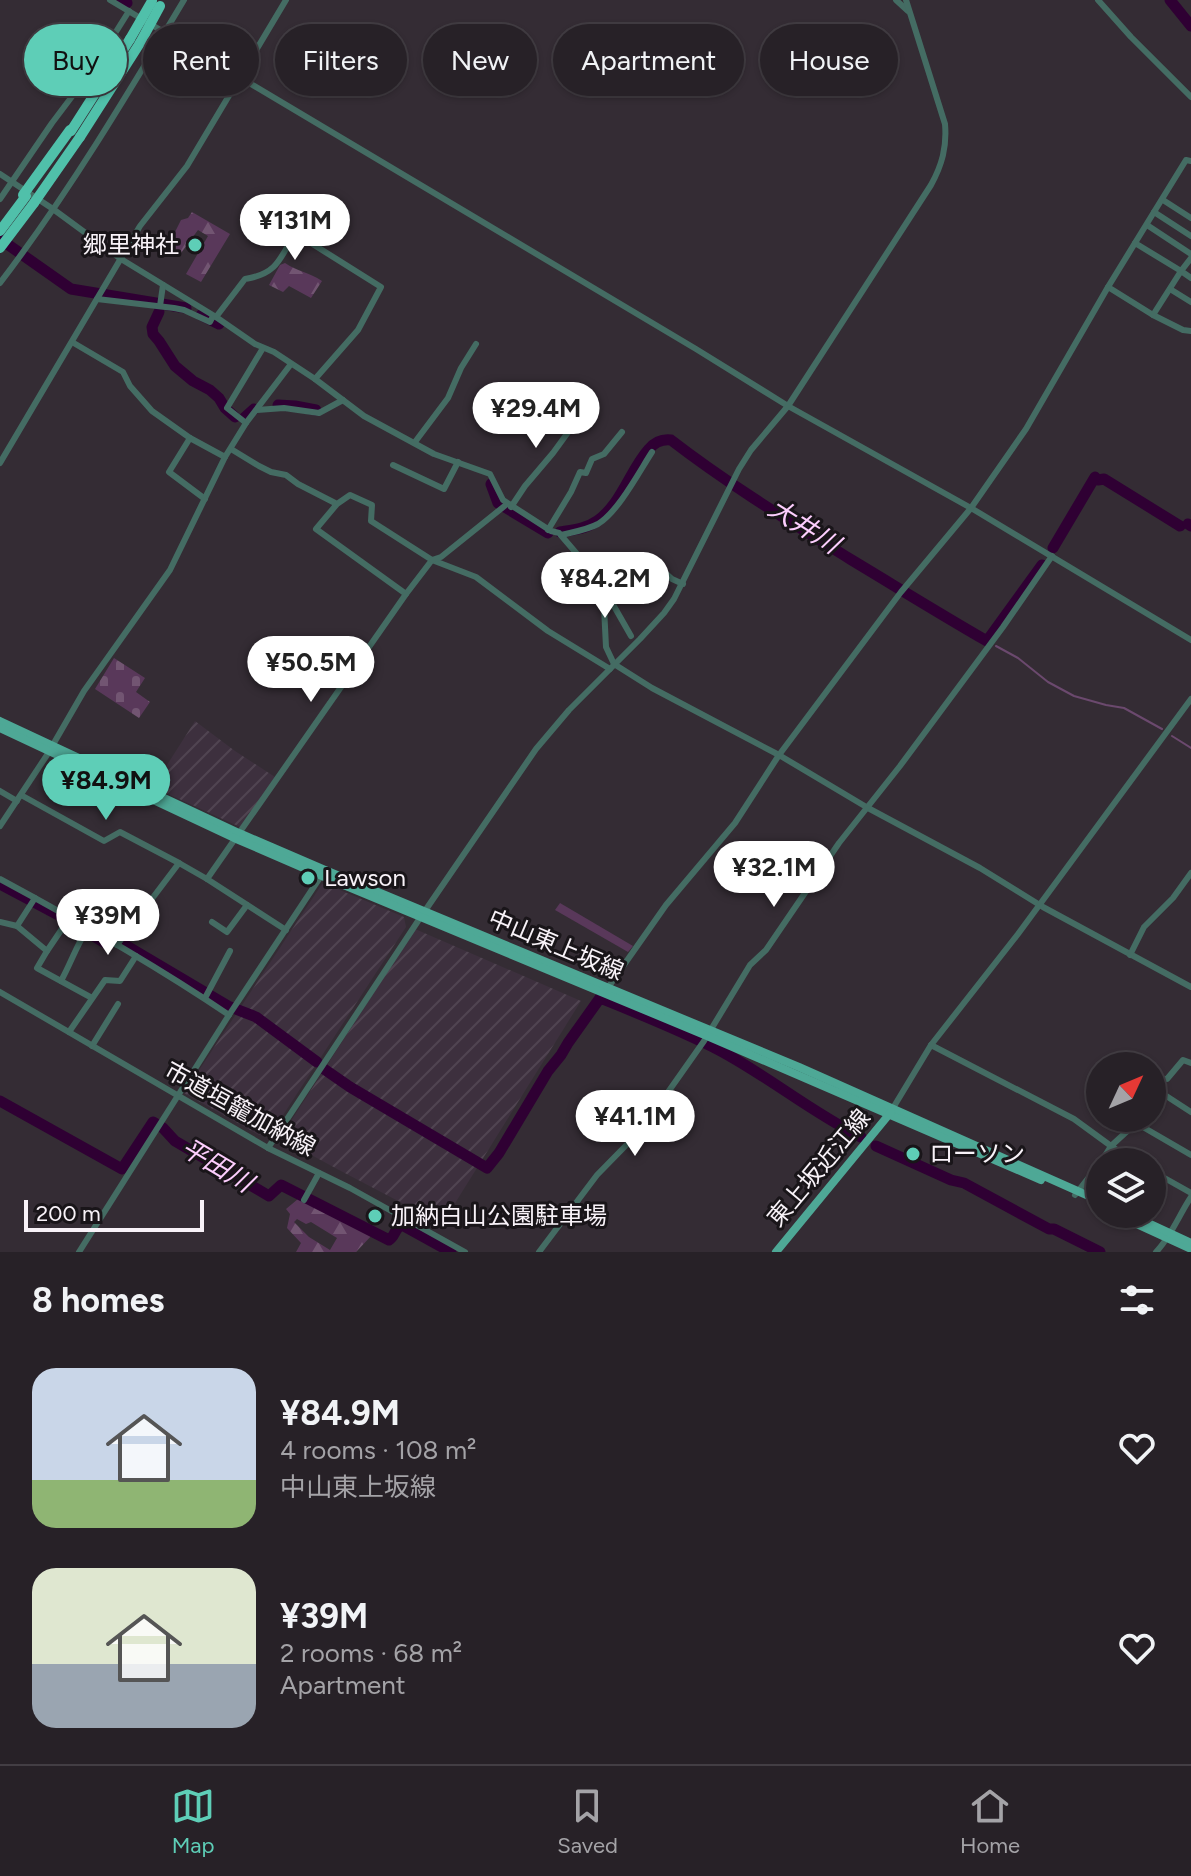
<!DOCTYPE html>
<meta charset="utf-8">
<style>
:root{--surface:#272127;--page:#2f292f;--text:#f1f3f6;--muted:#a4a3a7;--line:#433e44;--accent:#5eceb7}
body{margin:0;font-family:Figtree,"Noto Sans JP",sans-serif;background:var(--page);color:var(--text);height:100vh;display:flex;flex-direction:column;font-size:30px;white-space:nowrap}
*{box-sizing:border-box;margin:0}
p{font-size:26px;color:var(--muted)}
.icon{flex:none;width:44px;height:44px;fill:none;stroke:currentColor;stroke-width:2;stroke-linecap:round;stroke-linejoin:round}
.map{position:relative;height:1252px;overflow:hidden}
.drawer{display:flex;flex-direction:column;background:var(--surface);flex:1}
.drawer>*{flex:none}
.hud{position:absolute;left:24px;top:24px;width:1144px;height:72px;display:flex;gap:16px}
.needle{width:52px;rotate:46deg}
.controls{position:absolute;left:1086px;top:1052px;display:grid;gap:16px}
.controls a{display:grid;place-items:center;width:80px;height:80px;border-radius:50%;background:var(--surface);box-shadow:0 2px 6px #0004,0 0 0 2px var(--line);font-size:40px}
.scale{position:absolute;left:24px;bottom:20px;width:180px;box-sizing:border-box;padding-left:8px;border:4px solid #f8f2f8;border-top:0;font-size:22px;line-height:28px;white-space:nowrap;color:#f8f2f8;-webkit-text-stroke:6px #191519;paint-order:stroke}
.price{position:absolute;translate:-50% -68px;padding:0 18px;border-radius:28px;background:#fff;color:#222;font-size:26px;line-height:52px;filter:drop-shadow(0 2px 4px #0008)}
.price::after{content:'';position:absolute;left:50%;top:48px;width:24px;height:18px;margin-left:-12px;background:inherit;clip-path:polygon(0 0,100% 0,50% 100%)}
.price.selected{background:var(--accent);color:#111}
ul{padding:0;list-style:none}
li{display:flex;align-items:center;gap:24px;height:200px;padding:0 32px}
li span{display:grid;place-items:center;flex:none;width:224px;height:160px;border-radius:24px;color:#555}
li>.icon{margin-inline-start:auto}
span .icon{width:96px;height:96px;fill:#fffc;stroke-width:1}
li b{font-size:34px}
h2{display:flex;justify-content:space-between;align-items:center;height:96px;padding:0 32px;font-size:34px}
.pill{padding:0 28px;border-radius:36px;background:var(--surface);box-shadow:0 2px 6px #0004,0 0 0 2px var(--line);font-size:28px;line-height:72px}
.pill.selected{background:var(--accent);color:#111}
.dock{display:flex;justify-content:space-around;align-items:center;height:112px;border-top:2px solid var(--line);background:var(--surface);font-size:22px;color:var(--muted)}
.dock a{display:grid;justify-items:center;gap:4px}
.dock .selected{color:var(--accent)}
.map>svg:first-child{display:block}
</style>
<div class="map">
<svg width="1191" height="1252" viewBox="0 0 1191 1252">
<defs>
<pattern id="industrial-furrows" width="10" height="10" patternUnits="userSpaceOnUse" patternTransform="scale(2)"><rect width="10" height="10" fill="#3d303e"/><path d="M-1 1l2-2M0 10L10 0M9 11l2-2" fill="none" stroke="#504451"/></pattern>
<pattern id="forest-firs" width="22" height="20" patternUnits="userSpaceOnUse" patternTransform="scale(2)"><rect width="22" height="20" fill="#59385a"/><path d="M5 1l3.5 6h-7zM16 11l3.5 6h-7z" fill="#725572"/></pattern>
<pattern id="cemetery-stones" width="16" height="16" patternUnits="userSpaceOnUse" patternTransform="scale(2)"><rect width="16" height="16" fill="#59385a"/><path d="M2 7V4a2 2 0 0 1 4 0v3zM10 15v-3a2 2 0 0 1 4 0v3z" fill="#725572"/></pattern>
</defs>
<rect width="100%" height="100%" fill="#342c34"/>
<g fill="url(#industrial-furrows)">
<polygon points="195,721 235,751 275,777 240,827 153,787"/>
<polygon points="322,884 335,888 404,917 406,927 270,1135 259,1135 184,1093"/>
<polygon points="415,929 581,1001 442,1224 339,1170 280,1138"/>
</g>
<polygon fill="#59385a" points="560,903 633,946 628,952 555,910"/>
<g fill="url(#forest-firs)" fill-rule="evenodd">
<polygon points="192,212 230,234 201,282 186,274 208,236 198,230 181,253 170,248 173,243 173,236 181,220 188,218"/>
<path d="M285,263C298,272 309,272 322,281L311,298L289,286L283,292L269,285L280,265Z"/>
<path d="M298,1199L373,1234L356,1252H296L301,1243L287,1228L290,1214L286,1209ZM297,1219L306,1224L311,1222L337,1238L330,1250L309,1237L294,1222Z"/>
</g>
<polygon fill="url(#cemetery-stones)" points="114,658 145,678 136,692 150,702 139,718 95,689"/>
<g fill="none" stroke-linecap="round" stroke-linejoin="round">
<g stroke="#6b496e" stroke-width="2">
<polyline points="996,646 1018,658 1048,682 1074,696 1106,705 1124,708 1162,729"/>
<polyline points="1172,736 1191,748"/>
</g>
<g stroke="#2f0033" stroke-width="11">
<polyline points="122,0 127,3"/>
<polyline points="1170,0 1191,26"/>
<polyline points="0,239 71,289 186,308"/>
<polyline points="159,312 152,327 153,334 159,341 175,366 193,381 210,390 219,398 225,408 235,417"/>
<polyline points="201,315 219,324"/>
<polyline points="278,405 295,406 316,410"/>
<polyline points="244,418 254,409"/>
<polyline points="1098,480 1104,479 1180,526"/>
<polyline points="491,484 498,503 548,533"/>
<polyline points="1188,524 1191,526"/>
<path d="M560,532C573,530 586,529 597,521C621,505 630,470 649,449C655,442 663,439 671,440C728,484 789,521 850,559C895,586 940,614 987,641L1042,565"/>
<polyline points="1053,548 1095,477"/>
<polyline points="0,884 62,917 107,944"/>
<polyline points="125,945 228,1006 256,1017 317,1062"/>
<path d="M324,1069L350,1087L487,1168L499,1153L548,1071L561,1055L568,1043L600,998C640,1014 680,1030 719,1050C768,1076 811,1112 861,1137"/>
<path d="M0,1101L122,1169L153,1122L163,1128L175,1141L269,1196L281,1185L389,1240C395,1237 395,1227 402,1225L451,1252"/>
<polyline points="876,1146 951,1180 964,1183 1049,1229 1054,1229 1100,1252"/>
</g>
<g stroke="#446c63" stroke-width="6">
<polyline points="110,0 696,349 788,406 971,508 1191,640"/>
<polyline points="896,0 908,11"/>
<polyline points="1098,0 1131,37 1191,97"/>
<polyline points="0,174 53,209 121,259 216,317 255,344 274,352 315,379 364,416 434,454 490,474 503,500 551,531 559,533 595,575 603,587 606,647 614,664 652,688 779,755 868,808 980,868 1043,907 1191,987"/>
<polyline points="0,199 52,123 92,70 129,11"/>
<polyline points="1163,200 1191,218"/>
<polyline points="1154,212 1186,160 1191,161"/>
<polyline points="1147,225 1191,254"/>
<polyline points="1135,243 1181,271 1191,258"/>
<polyline points="1191,278 1181,271 1153,315 1183,330 1191,331"/>
<path d="M0,283C68,194 126,97 184,0"/>
<polyline points="1170,289 1191,302"/>
<polyline points="97,299 174,308 184,310 210,322 213,316"/>
<polyline points="160,306 163,285"/>
<polyline points="1153,315 1108,287 1154,212 1191,236"/>
<path d="M216,317L245,279C277,274 280,259 295,233L381,287L358,330L315,379"/>
<polyline points="72,342 123,372 130,386 152,411 190,438 169,472 205,499"/>
<polyline points="257,410 284,408 319,413 343,400"/>
<polyline points="246,423 227,408 263,348"/>
<polyline points="190,438 225,457"/>
<polyline points="415,442 448,398 461,368 476,344"/>
<polyline points="231,449 259,466 271,472 286,475 298,484 337,504 350,495 372,505 371,521 432,560 406,594 316,529 337,504"/>
<polyline points="0,463 140,226 187,166 286,0"/>
<polyline points="393,465 444,489 458,462"/>
<polyline points="511,507 525,486 553,453 585,409"/>
<polyline points="548,530 571,492 580,472 586,473 592,459 604,454 622,432"/>
<path d="M561,535C573,532 587,530 598,524C618,512 639,472 652,452"/>
<polyline points="432,560 476,577 548,631 610,669"/>
<polyline points="432,560 441,557 507,504"/>
<polyline points="631,636 603,587 631,578 654,563 672,579 683,584"/>
<polyline points="0,791 17,801"/>
<polyline points="21,795 104,841 120,832 179,863"/>
<polyline points="0,826 47,755 84,691 170,570 225,457 246,423 291,364"/>
<path d="M0,879C78,921 155,965 229,1015"/>
<polyline points="207,879 286,930"/>
<polyline points="35,898 17,926 47,951 70,917"/>
<polyline points="0,922 17,926"/>
<polyline points="212,922 227,932 247,905"/>
<polyline points="117,945 179,863 207,879 406,594"/>
<polyline points="47,951 37,968 92,998"/>
<polyline points="1130,955 1144,927 1173,898 1191,873"/>
<path d="M61,981C71,963 77,944 88,928"/>
<polyline points="607,989 666,905 735,823 779,755 901,592 971,508 1026,429 1108,287"/>
<polyline points="0,992 268,1148 350,1188 465,1252"/>
<polyline points="205,998 230,951"/>
<polyline points="69,1032 105,980 120,981 136,956"/>
<polyline points="931,1045 1074,1119 1111,1146 1101,1162"/>
<polyline points="92,1046 118,1004"/>
<polyline points="1154,1088 1191,1112"/>
<polyline points="1152,1091 1161,1079 1167,1079 1183,1060 1191,1063"/>
<polyline points="893,1108 931,1045 1018,934 1191,699"/>
<polyline points="1136,1123 1191,1155"/>
<path d="M268,1148L418,921L536,749L569,710L640,639L664,613L674,599L739,469L751,450L788,406L931,185C942,165 947,147 945,124L906,0"/>
<polyline points="1135,1162 1111,1146 1136,1123 1137,1118"/>
<polyline points="1152,1171 1191,1193"/>
<polyline points="1075,1195 1100,1163"/>
<polyline points="304,1200 319,1173"/>
<polyline points="79,1252 229,1015 323,873"/>
<polyline points="539,1252 597,1175 642,1129 704,1041 750,965 766,950 839,843 900,766 1003,627 1052,556"/>
<path d="M1156,1252C1171,1237 1179,1215 1191,1197"/>
</g>
<g stroke="#4ea896" stroke-width="8">
<polyline points="0,721 239,833 325,870 799,1067 1100,1201"/>
<polyline points="0,728 234,838 322,876 707,1036 1041,1180"/>
<polyline points="1115,1214 1191,1249"/>
<polyline points="1129,1214 1191,1243"/>
<polyline points="776,1252 891,1112"/>
</g>
<g stroke="#50c0aa" stroke-width="10">
<polyline points="71,131 130,39"/>
<polyline points="80,137 140,43"/>
<polyline points="0,231 26,196"/>
<polyline points="0,248 34,203"/>
</g>
<g stroke="#50c0aa" stroke-width="10">
<polyline points="130,39 152,1"/>
<polyline points="140,43 160,6"/>
<polyline points="23,195 70,130"/>
<polyline points="34,203 80,137"/>
</g>
</g>
<g fill="#5eceb7" stroke="#191519" stroke-width="3">
<circle cx="195" cy="245" r="8"/>
<circle cx="308" cy="878" r="8"/>
<circle cx="913" cy="1154" r="8"/>
<circle cx="375" cy="1216" r="8"/>
</g>
<g text-anchor="middle" stroke-width="6" stroke-linejoin="round" paint-order="stroke">
<g font-size="24" fill="#f8f2f8" stroke="#191519" text-anchor="start">
<text x="179" y="253" text-anchor="end">郷里神社</text>
<text x="324" y="886">Lawson</text>
<text x="929" y="1162">ローソン</text>
<text x="391" y="1224">加納白山公園駐車場</text>
</g>
<g font-size="24" fill="#f8f2f8" stroke="#191519">
<text transform="translate(556 945) rotate(23)" y="8">中山東上坂線</text>
<text transform="translate(240 1109) rotate(29)" y="8">市道垣籠加納線</text>
<text transform="translate(819 1168) rotate(-50)" y="8">東上坂近江線</text>
</g>
<g font-size="26" font-style="italic" fill="#fdcefe" stroke="#191519">
<text transform="translate(804 526) rotate(32)" y="9">大井川</text>
<text transform="translate(217 1165) rotate(31)" y="9">平田川</text>
</g>
</g>
</svg>
<div class="controls">
<a><svg class="needle" viewBox="-14 -14 28 28"><path d="M0-13l5 13h-10z" fill="#e53935"/><path d="M0 13l5-13h-10z" fill="#a4a3a7"/></svg></a>
<a><svg class="icon" aria-label="layers" viewBox="0 0 24 24"><path d="M12 4l9 5-9 5-9-5zM3 14l9 5 9-5"/></svg></a>
</div>
<div class="scale">200 m</div>
<b class="price" style="left:295px;top:262px">¥131M</b>
<b class="price" style="left:536px;top:450px">¥29.4M</b>
<b class="price" style="left:605px;top:620px">¥84.2M</b>
<b class="price" style="left:311px;top:704px">¥50.5M</b>
<b class="price selected" style="left:106px;top:822px">¥84.9M</b>
<b class="price" style="left:774px;top:909px">¥32.1M</b>
<b class="price" style="left:108px;top:957px">¥39M</b>
<b class="price" style="left:635px;top:1158px">¥41.1M</b>
<div class="hud">
<a class="pill selected">Buy</a>
<a class="pill">Rent</a>
<a class="pill">Filters</a>
<a class="pill">New</a>
<a class="pill">Apartment</a>
<a class="pill">House</a>
</div>
</div>
<section class="drawer">
<h2>8 homes<svg class="icon" aria-label="filters" viewBox="0 0 24 24"><path d="M4 7h16M4 17h16"/><circle cx="9" cy="7" r="2"/><circle cx="15" cy="17" r="2"/></svg></h2>
<ul>
<li><span style="background:linear-gradient(#c9d6e8 70%,#8fb573 0)"><svg class="icon" aria-label="home" viewBox="0 0 24 24"><path d="M3 11l9-7 9 7M6 9v11h12V9"/></svg></span><div><b>¥84.9M</b><p>4 rooms · 108 m²</p><p>中山東上坂線</p></div><svg class="icon" aria-label="heart" viewBox="0 0 24 24"><path d="M12 20l-8-8c-3-5 5-10 8-4 3-6 11-1 8 4z"/></svg></li>
<li><span style="background:linear-gradient(#dfe7d0 60%,#9aa5b1 0)"><svg class="icon" aria-label="home" viewBox="0 0 24 24"><path d="M3 11l9-7 9 7M6 9v11h12V9"/></svg></span><div><b>¥39M</b><p>2 rooms · 68 m²</p><p>Apartment</p></div><svg class="icon" aria-label="heart" viewBox="0 0 24 24"><path d="M12 20l-8-8c-3-5 5-10 8-4 3-6 11-1 8 4z"/></svg></li>
</ul>
</section>
<nav class="dock">
<a class="selected"><svg class="icon" aria-label="map" viewBox="0 0 24 24"><path d="M3 6l6-2 6 2 6-2v14l-6 2-6-2-6 2zM9 4v14M15 6v14"/></svg>Map</a>
<a><svg class="icon" aria-label="saved" viewBox="0 0 24 24"><path d="M7 4h10v16l-5-4-5 4z"/></svg>Saved</a>
<a><svg class="icon" aria-label="home" viewBox="0 0 24 24"><path d="M3 11l9-7 9 7M6 9v11h12V9"/></svg>Home</a>
</nav>
